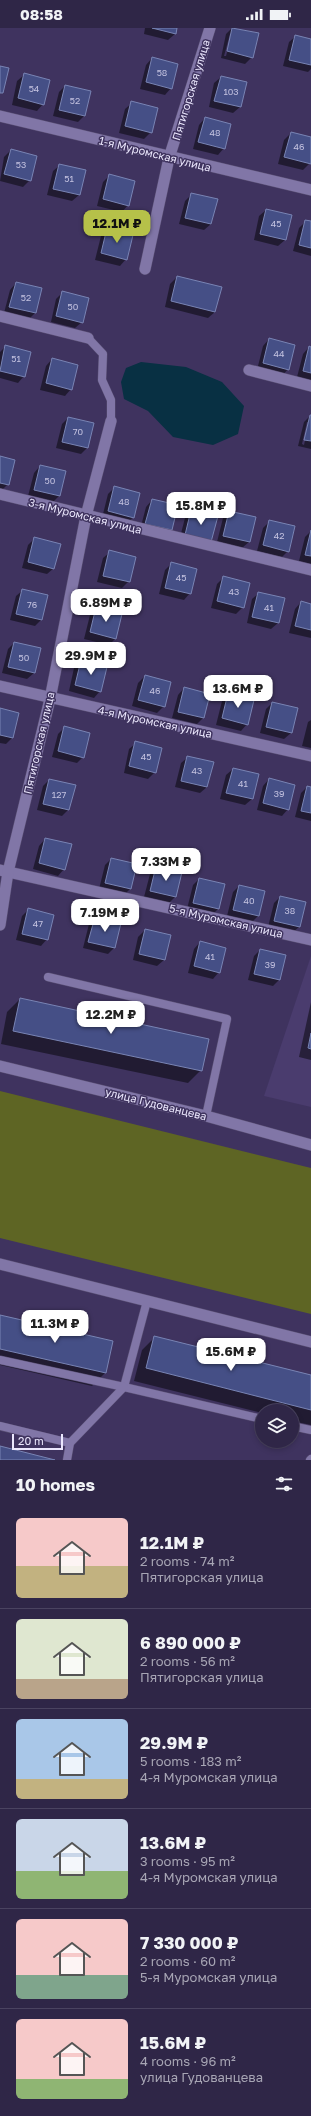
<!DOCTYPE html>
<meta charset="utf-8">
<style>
:root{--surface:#2f2647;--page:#372e4e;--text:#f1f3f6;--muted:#a7a5b4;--line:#4a4360;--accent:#b6c149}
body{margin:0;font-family:"Golos Text",sans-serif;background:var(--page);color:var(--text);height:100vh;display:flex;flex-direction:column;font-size:15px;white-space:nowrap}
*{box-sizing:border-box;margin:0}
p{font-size:13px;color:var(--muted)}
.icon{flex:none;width:22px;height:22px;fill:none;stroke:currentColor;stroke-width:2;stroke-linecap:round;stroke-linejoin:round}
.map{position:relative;height:1432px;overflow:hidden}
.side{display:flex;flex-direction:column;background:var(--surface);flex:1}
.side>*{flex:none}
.buttons{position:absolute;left:255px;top:1376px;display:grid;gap:8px}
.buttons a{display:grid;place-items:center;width:44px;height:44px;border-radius:50%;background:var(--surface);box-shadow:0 2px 6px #0003,0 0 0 1px var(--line);font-size:20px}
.scale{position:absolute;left:12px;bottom:10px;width:51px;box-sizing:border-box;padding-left:4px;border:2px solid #ebe7fd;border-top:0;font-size:11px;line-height:14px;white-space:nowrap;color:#ebe7fd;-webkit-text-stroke:3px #3f335f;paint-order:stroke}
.price{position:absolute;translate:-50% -34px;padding:0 9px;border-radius:8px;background:#fff;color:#222;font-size:13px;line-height:26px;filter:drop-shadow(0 1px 2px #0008)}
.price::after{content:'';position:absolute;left:50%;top:24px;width:12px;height:9px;margin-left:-6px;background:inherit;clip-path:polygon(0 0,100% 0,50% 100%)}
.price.selected{background:var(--accent);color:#111}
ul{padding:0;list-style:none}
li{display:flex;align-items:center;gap:12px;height:100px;padding:0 16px}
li+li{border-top:1px solid var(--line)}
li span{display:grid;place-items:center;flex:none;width:112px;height:80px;border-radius:6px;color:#555}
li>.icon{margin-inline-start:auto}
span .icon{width:48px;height:48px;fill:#fffc;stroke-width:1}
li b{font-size:17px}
h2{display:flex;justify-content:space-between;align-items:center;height:48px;padding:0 16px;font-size:17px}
.status{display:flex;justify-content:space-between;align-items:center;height:28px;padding:0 20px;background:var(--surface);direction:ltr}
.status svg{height:11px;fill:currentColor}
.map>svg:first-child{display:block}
</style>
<div class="status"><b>08:58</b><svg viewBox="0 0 49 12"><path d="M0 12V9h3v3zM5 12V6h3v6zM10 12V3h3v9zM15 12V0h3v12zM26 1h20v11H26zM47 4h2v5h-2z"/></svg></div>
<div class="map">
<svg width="311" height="1432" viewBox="0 0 311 1432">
<rect width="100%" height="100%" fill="#3f335f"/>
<polygon fill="#4a3c6e" points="311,928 311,1079 264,1068"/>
<polygon fill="#5e6524" points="0,1063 311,1140 311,1286 0,1210"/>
<polygon fill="#083043" points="141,334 186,339 222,354 244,378 238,406 213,417 173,409 148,383 124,371 121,354 126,340"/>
<g fill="#0007" fill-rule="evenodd">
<polygon points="145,0 176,0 175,6 168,12 144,6"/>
<path d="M232,0L258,5L252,29L245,36L221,30L226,6ZM230,6H232L226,28H224Z"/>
<polygon points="296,8 311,12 311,41 308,44 283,38 289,14"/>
<polygon points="152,30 171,60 165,67 140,61 146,37"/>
<polygon points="24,47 43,76 37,83 12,77 17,53"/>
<polygon points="221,49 246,55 240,79 233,85 209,79 214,55"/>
<polygon points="65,58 90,64 84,88 78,94 53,88 59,64"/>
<polygon points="132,75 151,104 144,111 119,105 125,81"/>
<polygon points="205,90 224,120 218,127 193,121 199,97"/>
<polygon points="291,105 311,110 310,135 303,142 278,136 284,112"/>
<polygon points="11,122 30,152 23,159 0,153 4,129"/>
<polygon points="60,137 79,167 72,173 47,167 53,143"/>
<polygon points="109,148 128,177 122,184 97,178 103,154"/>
<polygon points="192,166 217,172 211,196 204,202 179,196 185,173"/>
<polygon points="266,182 285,212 278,218 254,212 259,188"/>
<polygon points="306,193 311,194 311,228 293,223 299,200"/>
<polygon points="107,201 126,231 120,238 95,232 101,208"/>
<polygon points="177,249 215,284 208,290 165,279 170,256"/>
<polygon points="16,255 41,261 35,285 29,291 4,285 10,262"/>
<polygon points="63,264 82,294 75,300 51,294 56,271"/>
<polygon points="269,311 288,341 282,348 257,342 263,318"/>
<polygon points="5,319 24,348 18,355 0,350 0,324"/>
<polygon points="309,319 311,320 311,353 297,349 303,326"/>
<polygon points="52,331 71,361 65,368 40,362 46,338"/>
<path d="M310,388H311V421L298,418L304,394ZM307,394H309L304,417L302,416Z"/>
<polygon points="68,390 87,420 81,426 56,420 62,396"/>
<polygon points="0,429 8,456 1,463 0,462"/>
<polygon points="40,438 65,444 59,468 53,474 28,468 34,445"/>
<polygon points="114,460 133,489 127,496 102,490 108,466"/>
<polygon points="152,472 177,478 171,502 164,508 140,502 146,479"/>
<polygon points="191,483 216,489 179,513 185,490"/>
<polygon points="230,484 249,514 242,520 217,514 223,490"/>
<polygon points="270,493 288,523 282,529 257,523 263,500"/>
<polygon points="311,503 311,536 299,533 305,509"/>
<polygon points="35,510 54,540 47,546 22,540 28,517"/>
<polygon points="110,524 129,553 122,560 97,554 103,530"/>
<polygon points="171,536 190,565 184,572 159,566 165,542"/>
<polygon points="224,549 243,579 236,586 211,580 217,556"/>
<polygon points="23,562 41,592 35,598 10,592 16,568"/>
<polygon points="259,565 284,571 278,595 271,601 247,595 252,571"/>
<polygon points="301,574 311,577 311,610 289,605 295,581"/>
<polygon points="97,580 116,610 109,617 84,611 90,587"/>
<polygon points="14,615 39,621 34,645 27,651 2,645 8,621"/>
<polygon points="81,633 100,663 94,670 69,663 74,640"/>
<polygon points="145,648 164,678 157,685 132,678 138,655"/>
<polygon points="184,660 209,666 203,690 197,696 172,690 178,667"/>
<polygon points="228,666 247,696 241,703 216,697 222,673"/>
<polygon points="272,675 291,705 284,711 260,705 266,681"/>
<polygon points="0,681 12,710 6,716 0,715"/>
<polygon points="311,692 311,720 302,718 308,694"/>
<polygon points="65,699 83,729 77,735 52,729 58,706"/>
<polygon points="136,715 155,744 148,751 124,745 129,721"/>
<polygon points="188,729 207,759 200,765 175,759 181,735"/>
<polygon points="233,741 258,747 252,771 245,777 220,771 226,747"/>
<polygon points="269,751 288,781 282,788 257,782 263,758"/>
<polygon points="49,752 68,782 62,788 37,782 43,758"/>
<polygon points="307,759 311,760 311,793 295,789 301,765"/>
<polygon points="45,811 64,841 58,848 33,841 39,818"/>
<polygon points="111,831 130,861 124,867 99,861 105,837"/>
<polygon points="156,839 175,869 169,875 144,869 150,846"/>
<polygon points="199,851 218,881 212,887 187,881 193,857"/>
<polygon points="239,858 264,864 258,888 252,894 227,888 233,864"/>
<polygon points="280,869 299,899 292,905 268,899 274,875"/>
<polygon points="28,882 47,911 41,918 16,912 22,888"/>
<polygon points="95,890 114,920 108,926 83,920 89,896"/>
<polygon points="145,902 170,908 164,932 157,938 133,932 138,909"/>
<polygon points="200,914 219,944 213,951 188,945 194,921"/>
<polygon points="260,922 285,928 279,952 273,958 248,952 254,928"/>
<polygon points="20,971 201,1042 188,1055 1,1016 7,984"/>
<polygon points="311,974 311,1032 299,1029"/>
<polygon points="0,1288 105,1345 92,1358 0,1337"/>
<polygon points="155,1309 311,1348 311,1397 292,1393 292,1383 262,1383 262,1385 134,1353 142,1322"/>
</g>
<g fill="#454f86" stroke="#7984b4">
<polygon points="152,0 177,0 176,6"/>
<polygon points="232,0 259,5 253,30 227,23"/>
<polygon points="295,7 311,11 311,37 289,32"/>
<polygon points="152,29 178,36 172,61 146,54"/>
<polygon points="0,38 9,40 3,65 0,65"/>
<polygon points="24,45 50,52 44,77 18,70"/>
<polygon points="221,48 247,54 241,79 214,73"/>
<polygon points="65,57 91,63 85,88 59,82"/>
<polygon points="131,73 158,80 152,105 125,98"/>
<polygon points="205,89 231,96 225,121 198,114"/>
<polygon points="291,104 311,109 311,136 284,129"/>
<polygon points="11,121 37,128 31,153 4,146"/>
<polygon points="59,136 86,142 80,167 53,161"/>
<polygon points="109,146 135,153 129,178 103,171"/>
<polygon points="191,165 218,171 211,196 185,190"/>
<polygon points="266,181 292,187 286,212 260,206"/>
<polygon points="305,192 311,193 311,220 299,217"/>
<polygon points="107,200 133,207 127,232 101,225"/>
<polygon points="177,248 222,259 215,284 171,273"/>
<polygon points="16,254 42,260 36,285 9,279"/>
<polygon points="62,263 89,270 83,295 56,288"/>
<polygon points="269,310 295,317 289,342 263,335"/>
<polygon points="5,317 31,324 25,349 0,343"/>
<polygon points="309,318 311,319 311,345 303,343"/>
<polygon points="52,330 78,337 72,362 46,355"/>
<polygon points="310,387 311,387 311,413 304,412"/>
<polygon points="68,389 94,395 88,420 62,414"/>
<polygon points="0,428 15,432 9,457 0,455"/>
<polygon points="40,437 66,443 60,468 34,462"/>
<polygon points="114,458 140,465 134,490 108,483"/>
<polygon points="152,471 178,477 172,502 145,496"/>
<polygon points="191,482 218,488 211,514 185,507"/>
<polygon points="229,483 256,489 250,514 223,508"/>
<polygon points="269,492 295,498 289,524 263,517"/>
<polygon points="311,502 311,528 305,527"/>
<polygon points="34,509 61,516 54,541 28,534"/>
<polygon points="109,522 136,529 130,554 103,548"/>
<polygon points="171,534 197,541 191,566 165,560"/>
<polygon points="223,548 250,555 244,580 217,573"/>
<polygon points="22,561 48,567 42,592 16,586"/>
<polygon points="258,564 285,570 279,595 252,589"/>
<polygon points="301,573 311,576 311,602 295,598"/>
<polygon points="96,579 122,586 116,611 90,604"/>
<polygon points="14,614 41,620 35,645 8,639"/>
<polygon points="81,632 107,639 101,664 75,657"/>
<polygon points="145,647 171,654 165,679 138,672"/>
<polygon points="184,659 210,666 204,690 178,684"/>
<polygon points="228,665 254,672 248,697 222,690"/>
<polygon points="272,674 298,680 292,705 266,699"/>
<polygon points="0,680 19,685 13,710 0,707"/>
<polygon points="64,698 90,705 84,730 58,723"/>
<polygon points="135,713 162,720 156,745 129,738"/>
<polygon points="187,728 214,734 207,759 181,753"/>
<polygon points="233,740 259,746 253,771 226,765"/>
<polygon points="269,750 295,757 289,782 263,775"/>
<polygon points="49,751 76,757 69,782 43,776"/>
<polygon points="307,758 311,759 311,785 301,783"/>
<polygon points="45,810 72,816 65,842 39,835"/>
<polygon points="111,830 137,836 131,861 105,855"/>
<polygon points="156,838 182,844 176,869 150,863"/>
<polygon points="199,850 225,856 219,881 193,875"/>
<polygon points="239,857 265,863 259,888 233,882"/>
<polygon points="280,868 306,874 300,899 274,893"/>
<polygon points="28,880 54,887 48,912 22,906"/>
<polygon points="95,889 121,895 115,920 88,914"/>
<polygon points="145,901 171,907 165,932 139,926"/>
<polygon points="200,913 226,920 220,945 194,938"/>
<polygon points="260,921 286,927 280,952 254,946"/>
<polygon points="20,970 209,1011 202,1043 13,1003"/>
<polygon points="311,1005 311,1021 308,1020"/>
<polygon points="0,1287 113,1313 106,1345 0,1321"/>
<polygon points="154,1308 311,1347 311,1382 146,1340"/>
<polygon points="0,1418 55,1432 0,1432"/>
</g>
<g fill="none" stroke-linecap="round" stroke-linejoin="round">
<defs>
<g id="service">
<polyline points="88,310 103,326 102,352 111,372 111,393"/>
<polyline points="48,949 227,991 206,1088"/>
<polyline points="147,1273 124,1359 262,1391"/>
<polyline points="0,1332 124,1359"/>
<polyline points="0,1398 70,1415"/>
<polyline points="292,1398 311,1402"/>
<polyline points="67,1432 70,1415 124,1359"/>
<polyline points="310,1432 311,1431"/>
</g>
<g id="minor">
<polyline points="0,88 311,162"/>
<polyline points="145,241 169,130 210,0"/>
<polyline points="0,288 88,310"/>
<polyline points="249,342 311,358"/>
<polyline points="0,466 311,542"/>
<polyline points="0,658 311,728"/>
<polyline points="0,842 311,912"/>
<polyline points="0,897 8,844 50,671 86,488 111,393"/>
<polyline points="0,1038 206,1088 311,1117"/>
</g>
<polyline id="tertiary" points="0,1236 311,1314"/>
</defs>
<use href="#service" stroke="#594f73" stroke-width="9"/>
<use href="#minor" stroke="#594f73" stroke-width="12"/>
<use href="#tertiary" stroke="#594f73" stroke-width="12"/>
<use href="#service" stroke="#8176a7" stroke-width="8"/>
<use href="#minor" stroke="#8176a7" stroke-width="11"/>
<use href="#tertiary" stroke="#8176a7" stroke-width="11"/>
</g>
<g text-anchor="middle" stroke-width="3" stroke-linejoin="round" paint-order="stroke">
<g font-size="9" fill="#c2c1df">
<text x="162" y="48">58</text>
<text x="34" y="64">54</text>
<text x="231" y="67">103</text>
<text x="75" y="76">52</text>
<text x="215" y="108">48</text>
<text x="299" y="122">46</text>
<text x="21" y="140">53</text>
<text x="69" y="154">51</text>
<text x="276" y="199">45</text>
<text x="26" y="273">52</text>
<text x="73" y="282">50</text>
<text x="279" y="329">44</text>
<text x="16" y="334">51</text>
<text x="78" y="407">70</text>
<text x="50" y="456">50</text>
<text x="124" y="477">48</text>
<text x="279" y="511">42</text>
<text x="181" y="553">45</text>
<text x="234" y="567">43</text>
<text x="32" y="580">76</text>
<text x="269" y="583">41</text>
<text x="24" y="633">50</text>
<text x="155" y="666">46</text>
<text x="146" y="732">45</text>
<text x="197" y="746">43</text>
<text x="243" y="759">41</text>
<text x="279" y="769">39</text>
<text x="59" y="770">127</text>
<text x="249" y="876">40</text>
<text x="290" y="886">38</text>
<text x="38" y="899">47</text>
<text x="210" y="932">41</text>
<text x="270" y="940">39</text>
</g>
<g font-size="11" fill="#ebe7fd" stroke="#3f335f">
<text transform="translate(191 62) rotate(-73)" y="4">Пятигорская улица</text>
<text transform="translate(155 126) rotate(14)" y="4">1-я Муромская улица</text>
<text transform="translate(85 488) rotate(14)" y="4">3-я Муромская улица</text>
<text transform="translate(155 694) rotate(12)" y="4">4-я Муромская улица</text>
<text transform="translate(39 715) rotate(-77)" y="4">Пятигорская улица</text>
<text transform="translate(226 893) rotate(13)" y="4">5-я Муромская улица</text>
<text transform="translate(156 1076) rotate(14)" y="4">улица Гудованцева</text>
</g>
</g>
</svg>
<div class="buttons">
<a><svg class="icon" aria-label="layers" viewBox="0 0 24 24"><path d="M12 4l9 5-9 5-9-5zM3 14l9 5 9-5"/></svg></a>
</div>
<div class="scale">20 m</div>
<b class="price selected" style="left:117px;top:216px">12.1M ₽</b>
<b class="price" style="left:201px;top:498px">15.8M ₽</b>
<b class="price" style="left:106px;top:595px">6.89M ₽</b>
<b class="price" style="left:91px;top:648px">29.9M ₽</b>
<b class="price" style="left:238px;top:681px">13.6M ₽</b>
<b class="price" style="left:166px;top:854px">7.33M ₽</b>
<b class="price" style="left:105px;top:905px">7.19M ₽</b>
<b class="price" style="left:111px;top:1007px">12.2M ₽</b>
<b class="price" style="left:55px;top:1316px">11.3M ₽</b>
<b class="price" style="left:231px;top:1344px">15.6M ₽</b>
</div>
<section class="side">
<h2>10 homes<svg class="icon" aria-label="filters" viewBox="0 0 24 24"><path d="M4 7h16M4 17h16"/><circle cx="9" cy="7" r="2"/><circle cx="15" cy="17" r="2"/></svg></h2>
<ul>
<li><span style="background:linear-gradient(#f6c9c9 60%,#c2b280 0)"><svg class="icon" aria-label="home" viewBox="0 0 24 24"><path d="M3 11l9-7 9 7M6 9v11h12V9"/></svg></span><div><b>12.1M ₽</b><p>2 rooms · 74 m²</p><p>Пятигорская улица</p></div></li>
<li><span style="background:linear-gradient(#dfe7d0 75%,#b9a48a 0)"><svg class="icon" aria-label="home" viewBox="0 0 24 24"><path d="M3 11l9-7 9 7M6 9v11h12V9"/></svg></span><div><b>6 890 000 ₽</b><p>2 rooms · 56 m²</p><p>Пятигорская улица</p></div></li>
<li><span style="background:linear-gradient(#a9c7e8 75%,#c2b280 0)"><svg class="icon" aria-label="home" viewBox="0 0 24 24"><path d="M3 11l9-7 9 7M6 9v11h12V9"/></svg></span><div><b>29.9M ₽</b><p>5 rooms · 183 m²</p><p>4-я Муромская улица</p></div></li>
<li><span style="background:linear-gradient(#c9d6e8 65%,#8fb573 0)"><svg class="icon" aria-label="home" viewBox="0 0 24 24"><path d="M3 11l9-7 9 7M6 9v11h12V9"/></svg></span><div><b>13.6M ₽</b><p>3 rooms · 95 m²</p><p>4-я Муромская улица</p></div></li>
<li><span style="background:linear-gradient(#f6c9c9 70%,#7fa58c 0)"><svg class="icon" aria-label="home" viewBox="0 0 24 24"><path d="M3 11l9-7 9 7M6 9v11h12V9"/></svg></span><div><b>7 330 000 ₽</b><p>2 rooms · 60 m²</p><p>5-я Муромская улица</p></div></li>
<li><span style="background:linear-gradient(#f6c9c9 75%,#8fb573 0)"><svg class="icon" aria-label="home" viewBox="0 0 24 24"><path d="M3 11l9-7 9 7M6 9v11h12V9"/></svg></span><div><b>15.6M ₽</b><p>4 rooms · 96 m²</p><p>улица Гудованцева</p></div></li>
</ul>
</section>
